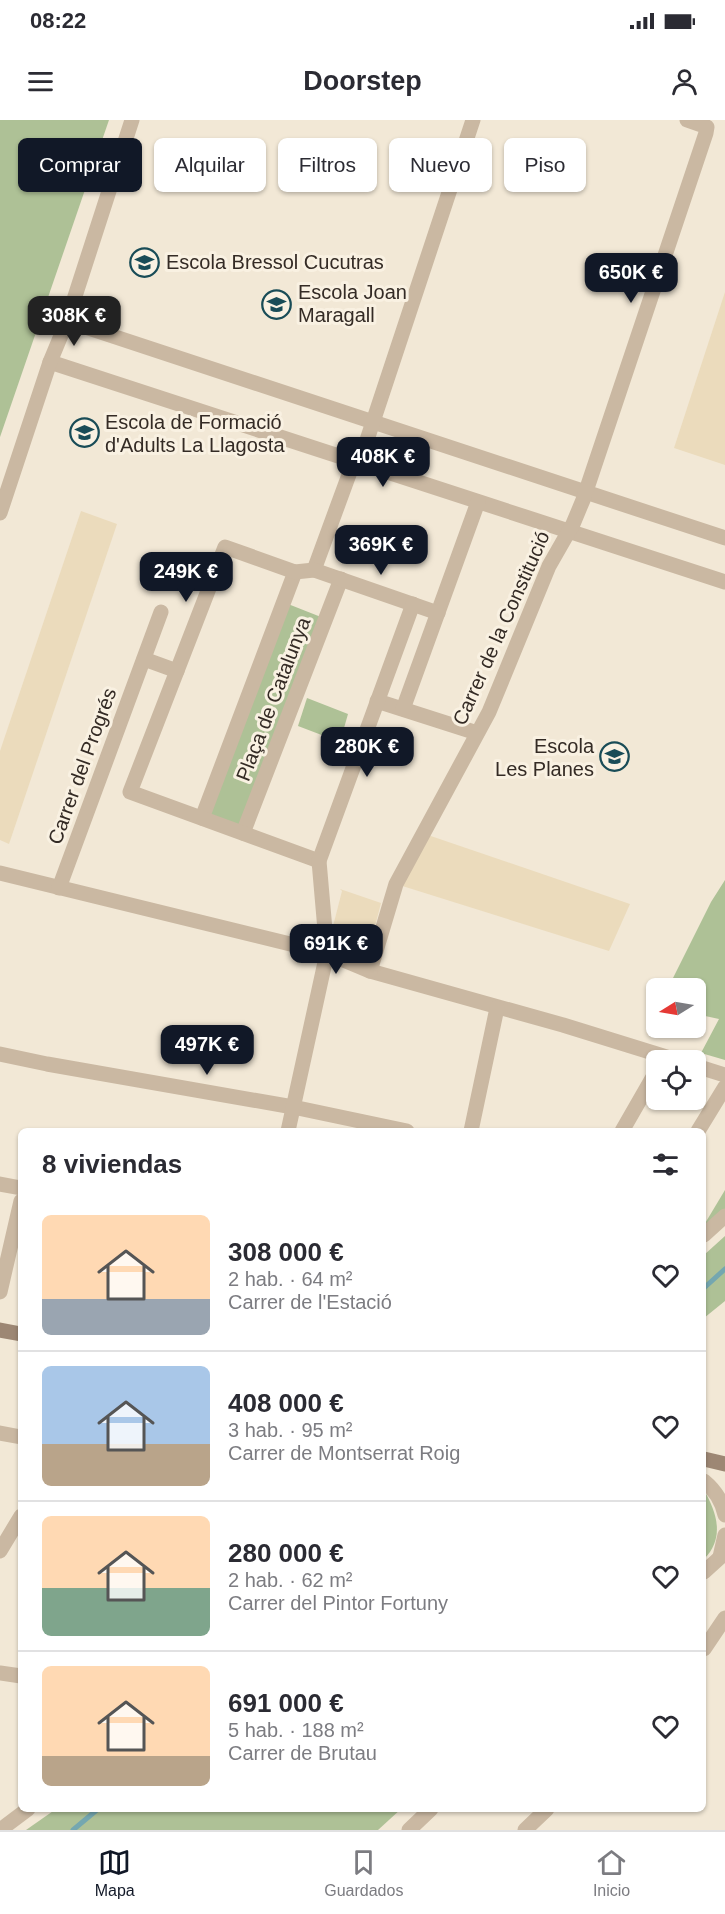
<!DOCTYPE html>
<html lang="es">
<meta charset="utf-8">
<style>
:root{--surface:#fff;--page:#f7f7f7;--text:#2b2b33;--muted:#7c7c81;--line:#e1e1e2;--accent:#111827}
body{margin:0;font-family:Arial,sans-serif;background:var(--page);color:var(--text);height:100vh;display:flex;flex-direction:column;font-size:22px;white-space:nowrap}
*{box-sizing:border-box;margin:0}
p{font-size:20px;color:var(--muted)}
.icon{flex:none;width:33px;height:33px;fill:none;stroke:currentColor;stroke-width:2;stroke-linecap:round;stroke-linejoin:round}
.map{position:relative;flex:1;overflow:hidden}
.sheet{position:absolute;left:18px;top:1008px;width:688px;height:684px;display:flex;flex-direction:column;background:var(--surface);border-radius:9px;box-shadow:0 2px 4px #0004}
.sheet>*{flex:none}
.hud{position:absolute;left:18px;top:18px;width:690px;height:54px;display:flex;gap:12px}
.needle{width:39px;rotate:259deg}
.buttons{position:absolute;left:646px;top:858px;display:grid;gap:12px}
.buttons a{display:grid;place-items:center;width:60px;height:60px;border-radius:9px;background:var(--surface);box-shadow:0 2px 4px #0004;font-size:30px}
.price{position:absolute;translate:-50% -51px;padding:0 14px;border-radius:12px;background:var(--accent);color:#fff;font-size:20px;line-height:39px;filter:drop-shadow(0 2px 3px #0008)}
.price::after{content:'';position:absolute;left:50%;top:36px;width:18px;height:14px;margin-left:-9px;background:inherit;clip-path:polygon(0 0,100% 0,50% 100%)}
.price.active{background:#222;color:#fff}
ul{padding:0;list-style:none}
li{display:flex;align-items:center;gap:18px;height:150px;padding:0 24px}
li+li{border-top:2px solid var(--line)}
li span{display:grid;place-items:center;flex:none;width:168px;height:120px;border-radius:9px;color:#555}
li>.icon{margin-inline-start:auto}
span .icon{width:72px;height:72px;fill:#fffc;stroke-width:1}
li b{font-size:26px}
h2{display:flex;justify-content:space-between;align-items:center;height:72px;padding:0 24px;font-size:26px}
.chip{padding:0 21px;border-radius:9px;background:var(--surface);box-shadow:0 2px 4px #0004;font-size:21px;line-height:54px}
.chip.active{background:var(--accent);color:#fff}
.status{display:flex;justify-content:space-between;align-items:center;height:42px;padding:0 30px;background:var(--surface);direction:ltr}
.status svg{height:16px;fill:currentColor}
header{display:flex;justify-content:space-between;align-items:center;height:78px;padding:0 24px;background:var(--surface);font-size:27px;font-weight:600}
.dock{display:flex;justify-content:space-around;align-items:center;height:84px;border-top:2px solid var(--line);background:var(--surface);font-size:16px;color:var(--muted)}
.dock a{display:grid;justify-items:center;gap:3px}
.dock .active{color:var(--accent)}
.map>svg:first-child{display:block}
</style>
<div class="status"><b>08:22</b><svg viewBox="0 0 49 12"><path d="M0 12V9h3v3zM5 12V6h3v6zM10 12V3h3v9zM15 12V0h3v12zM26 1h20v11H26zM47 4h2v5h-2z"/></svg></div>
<header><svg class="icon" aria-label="menu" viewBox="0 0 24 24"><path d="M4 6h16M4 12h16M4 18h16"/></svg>Doorstep<svg class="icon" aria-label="person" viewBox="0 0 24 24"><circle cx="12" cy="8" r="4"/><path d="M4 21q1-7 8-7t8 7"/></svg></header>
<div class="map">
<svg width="725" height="1710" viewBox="0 0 725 1710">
<rect width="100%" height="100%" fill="#f2e8d6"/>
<g fill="#aec196">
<polygon points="0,0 109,0 0,317"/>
<polygon points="283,482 326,499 243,713 202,698"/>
<polygon points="307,578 348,594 340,622 298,606"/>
<polygon points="725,760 725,940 701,933 719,899 696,894 696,868 668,868 711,782"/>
<polygon points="725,1070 725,1093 704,1110 704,1105"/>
<polygon points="725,1116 725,1181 704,1198 704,1135"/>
<path d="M704,1370C717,1393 725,1418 704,1439Z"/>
<polygon points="56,1689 401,1689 378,1710 26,1710"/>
</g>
<g fill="#ebdbbc">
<polygon points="725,172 725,345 674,328"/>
<polygon points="81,391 117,404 9,724 0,720 0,631"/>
<polygon points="422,713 630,784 609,831 396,764"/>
<polygon points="340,769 381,783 369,830 330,818 342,771"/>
</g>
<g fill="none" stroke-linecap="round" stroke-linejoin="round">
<g stroke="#74a7b0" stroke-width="5">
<polyline points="704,1168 725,1149"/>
<polyline points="73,1710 98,1689"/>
</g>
<g stroke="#cab8a2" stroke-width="15">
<polyline points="67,201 725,418"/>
<polyline points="50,242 725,462"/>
<polyline points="0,393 50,242 67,201 132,0"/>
<polyline points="314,450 354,341 362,335 473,0"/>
<polyline points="144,539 177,551"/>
<polyline points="377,581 477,613"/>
<polyline points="403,589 478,382"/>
<polyline points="202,698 295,452"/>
<polyline points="243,713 341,459"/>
<polyline points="319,741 130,672 225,427 295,452 314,450 438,493"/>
<polyline points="0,753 327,833 370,851 563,905 676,940"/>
<polyline points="59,768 161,492"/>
<polyline points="370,851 396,764 489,592 549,446 573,404 583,380 706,13 707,7 687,0"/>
<polyline points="0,934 47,944 293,987 407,1011"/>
<polyline points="696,946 725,955"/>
<polyline points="288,1011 327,833 319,741 413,484"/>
<polyline points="471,1011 497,888"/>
<polyline points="622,1011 657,950"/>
<polyline points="698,1011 725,967"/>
<polyline points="0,1064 21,1068"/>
<polyline points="704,1115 725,1096"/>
<polyline points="0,1172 21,1081"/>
<polyline points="0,1313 21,1317"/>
<path d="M704,1361C715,1370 722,1381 725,1395"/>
<polyline points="0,1431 21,1396"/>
<polyline points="720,1437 725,1415"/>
<polyline points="704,1452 725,1433"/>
<polyline points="704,1529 725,1498"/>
<polyline points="0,1553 21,1556"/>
<polyline points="0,1710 28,1689"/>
<polyline points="409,1710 431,1689"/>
<polyline points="525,1710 547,1689"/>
</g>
<g stroke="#9d8774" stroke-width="15">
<polyline points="0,1210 21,1214"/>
<polyline points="704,1339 725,1344"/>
</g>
</g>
<defs>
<symbol id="school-ring" viewBox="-11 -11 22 22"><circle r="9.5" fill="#f9f1e2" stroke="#194c57" stroke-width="1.5"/><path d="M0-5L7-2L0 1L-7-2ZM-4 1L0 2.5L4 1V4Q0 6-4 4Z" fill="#194c57"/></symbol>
<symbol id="university-ring" viewBox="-11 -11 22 22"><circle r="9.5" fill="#f9f1e2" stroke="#194c57" stroke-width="1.5"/><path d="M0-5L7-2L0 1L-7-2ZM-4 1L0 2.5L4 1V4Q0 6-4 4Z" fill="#194c57"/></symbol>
</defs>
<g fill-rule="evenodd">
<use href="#school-ring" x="128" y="126" width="33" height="33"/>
<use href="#school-ring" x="260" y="168" width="33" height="33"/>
<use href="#university-ring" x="68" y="296" width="33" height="33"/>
<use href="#school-ring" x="598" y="620" width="33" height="33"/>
</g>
<g text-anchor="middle" stroke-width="6" stroke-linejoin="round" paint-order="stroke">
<g font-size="20" fill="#342b25" stroke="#f9f1e2" text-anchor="start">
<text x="166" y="149">Escola Bressol Cucutras</text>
<text x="298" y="179">Escola Joan<tspan x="298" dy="23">Maragall</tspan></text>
<text x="105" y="309">Escola de Formació<tspan x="105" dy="23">d'Adults La Llagosta</tspan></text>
<text x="594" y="633" text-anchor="end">Escola<tspan x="594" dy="23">Les Planes</tspan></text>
</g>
<g font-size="20" fill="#342b25" stroke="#f9f1e2">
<text transform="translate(501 508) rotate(-66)" y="7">Carrer de la Constitució</text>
<text transform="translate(273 579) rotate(-69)" y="7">Plaça de Catalunya</text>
<text transform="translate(82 646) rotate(-70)" y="7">Carrer del Progrés</text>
</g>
</g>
</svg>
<div class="buttons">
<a><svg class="needle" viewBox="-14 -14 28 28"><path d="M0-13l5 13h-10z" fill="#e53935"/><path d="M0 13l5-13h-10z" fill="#7c7c81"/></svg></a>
<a><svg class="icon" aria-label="locate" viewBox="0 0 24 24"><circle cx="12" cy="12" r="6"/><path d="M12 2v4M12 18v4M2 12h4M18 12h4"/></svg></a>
</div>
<b class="price" style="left:631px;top:184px">650K €</b>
<b class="price active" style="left:74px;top:227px">308K €</b>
<b class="price" style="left:383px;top:368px">408K €</b>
<b class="price" style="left:381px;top:456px">369K €</b>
<b class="price" style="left:186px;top:483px">249K €</b>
<b class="price" style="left:367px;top:658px">280K €</b>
<b class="price" style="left:336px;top:855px">691K €</b>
<b class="price" style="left:207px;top:956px">497K €</b>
<div class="hud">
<a class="chip active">Comprar</a>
<a class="chip">Alquilar</a>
<a class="chip">Filtros</a>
<a class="chip">Nuevo</a>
<a class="chip">Piso</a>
</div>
<section class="sheet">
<h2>8 viviendas<svg class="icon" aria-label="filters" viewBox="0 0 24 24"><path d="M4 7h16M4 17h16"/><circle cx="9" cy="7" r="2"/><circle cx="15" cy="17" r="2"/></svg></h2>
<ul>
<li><span style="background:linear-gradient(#ffd9b3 70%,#9aa5b1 0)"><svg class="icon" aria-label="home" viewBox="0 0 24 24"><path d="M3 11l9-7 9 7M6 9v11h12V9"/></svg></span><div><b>308 000 €</b><p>2 hab. · 64 m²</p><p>Carrer de l'Estació</p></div><svg class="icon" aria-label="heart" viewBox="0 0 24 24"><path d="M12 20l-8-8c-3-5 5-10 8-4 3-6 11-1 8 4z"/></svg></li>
<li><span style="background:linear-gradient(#a9c7e8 65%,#b9a48a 0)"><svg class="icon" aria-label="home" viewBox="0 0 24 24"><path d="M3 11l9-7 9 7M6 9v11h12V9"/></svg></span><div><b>408 000 €</b><p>3 hab. · 95 m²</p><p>Carrer de Montserrat Roig</p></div><svg class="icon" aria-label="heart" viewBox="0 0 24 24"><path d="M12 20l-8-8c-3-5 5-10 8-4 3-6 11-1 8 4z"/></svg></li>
<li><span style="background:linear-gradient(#ffd9b3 60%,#7fa58c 0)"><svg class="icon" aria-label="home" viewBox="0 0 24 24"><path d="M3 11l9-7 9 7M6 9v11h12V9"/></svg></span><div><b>280 000 €</b><p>2 hab. · 62 m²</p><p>Carrer del Pintor Fortuny</p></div><svg class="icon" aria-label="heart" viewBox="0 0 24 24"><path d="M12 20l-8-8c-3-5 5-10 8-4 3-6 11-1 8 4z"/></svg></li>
<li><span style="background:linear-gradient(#ffd9b3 75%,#b9a48a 0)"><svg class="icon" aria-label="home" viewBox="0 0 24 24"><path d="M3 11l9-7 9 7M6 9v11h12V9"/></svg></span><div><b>691 000 €</b><p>5 hab. · 188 m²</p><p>Carrer de Brutau</p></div><svg class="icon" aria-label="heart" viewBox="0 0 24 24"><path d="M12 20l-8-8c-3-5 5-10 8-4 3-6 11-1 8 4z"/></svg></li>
</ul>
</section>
</div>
<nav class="dock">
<a class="active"><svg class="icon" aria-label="map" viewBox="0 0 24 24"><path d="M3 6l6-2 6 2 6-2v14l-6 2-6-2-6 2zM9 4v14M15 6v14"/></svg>Mapa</a>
<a><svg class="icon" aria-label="saved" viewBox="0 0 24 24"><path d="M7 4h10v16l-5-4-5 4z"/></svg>Guardados</a>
<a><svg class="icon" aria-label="home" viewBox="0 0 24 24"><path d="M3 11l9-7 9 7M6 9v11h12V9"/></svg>Inicio</a>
</nav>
